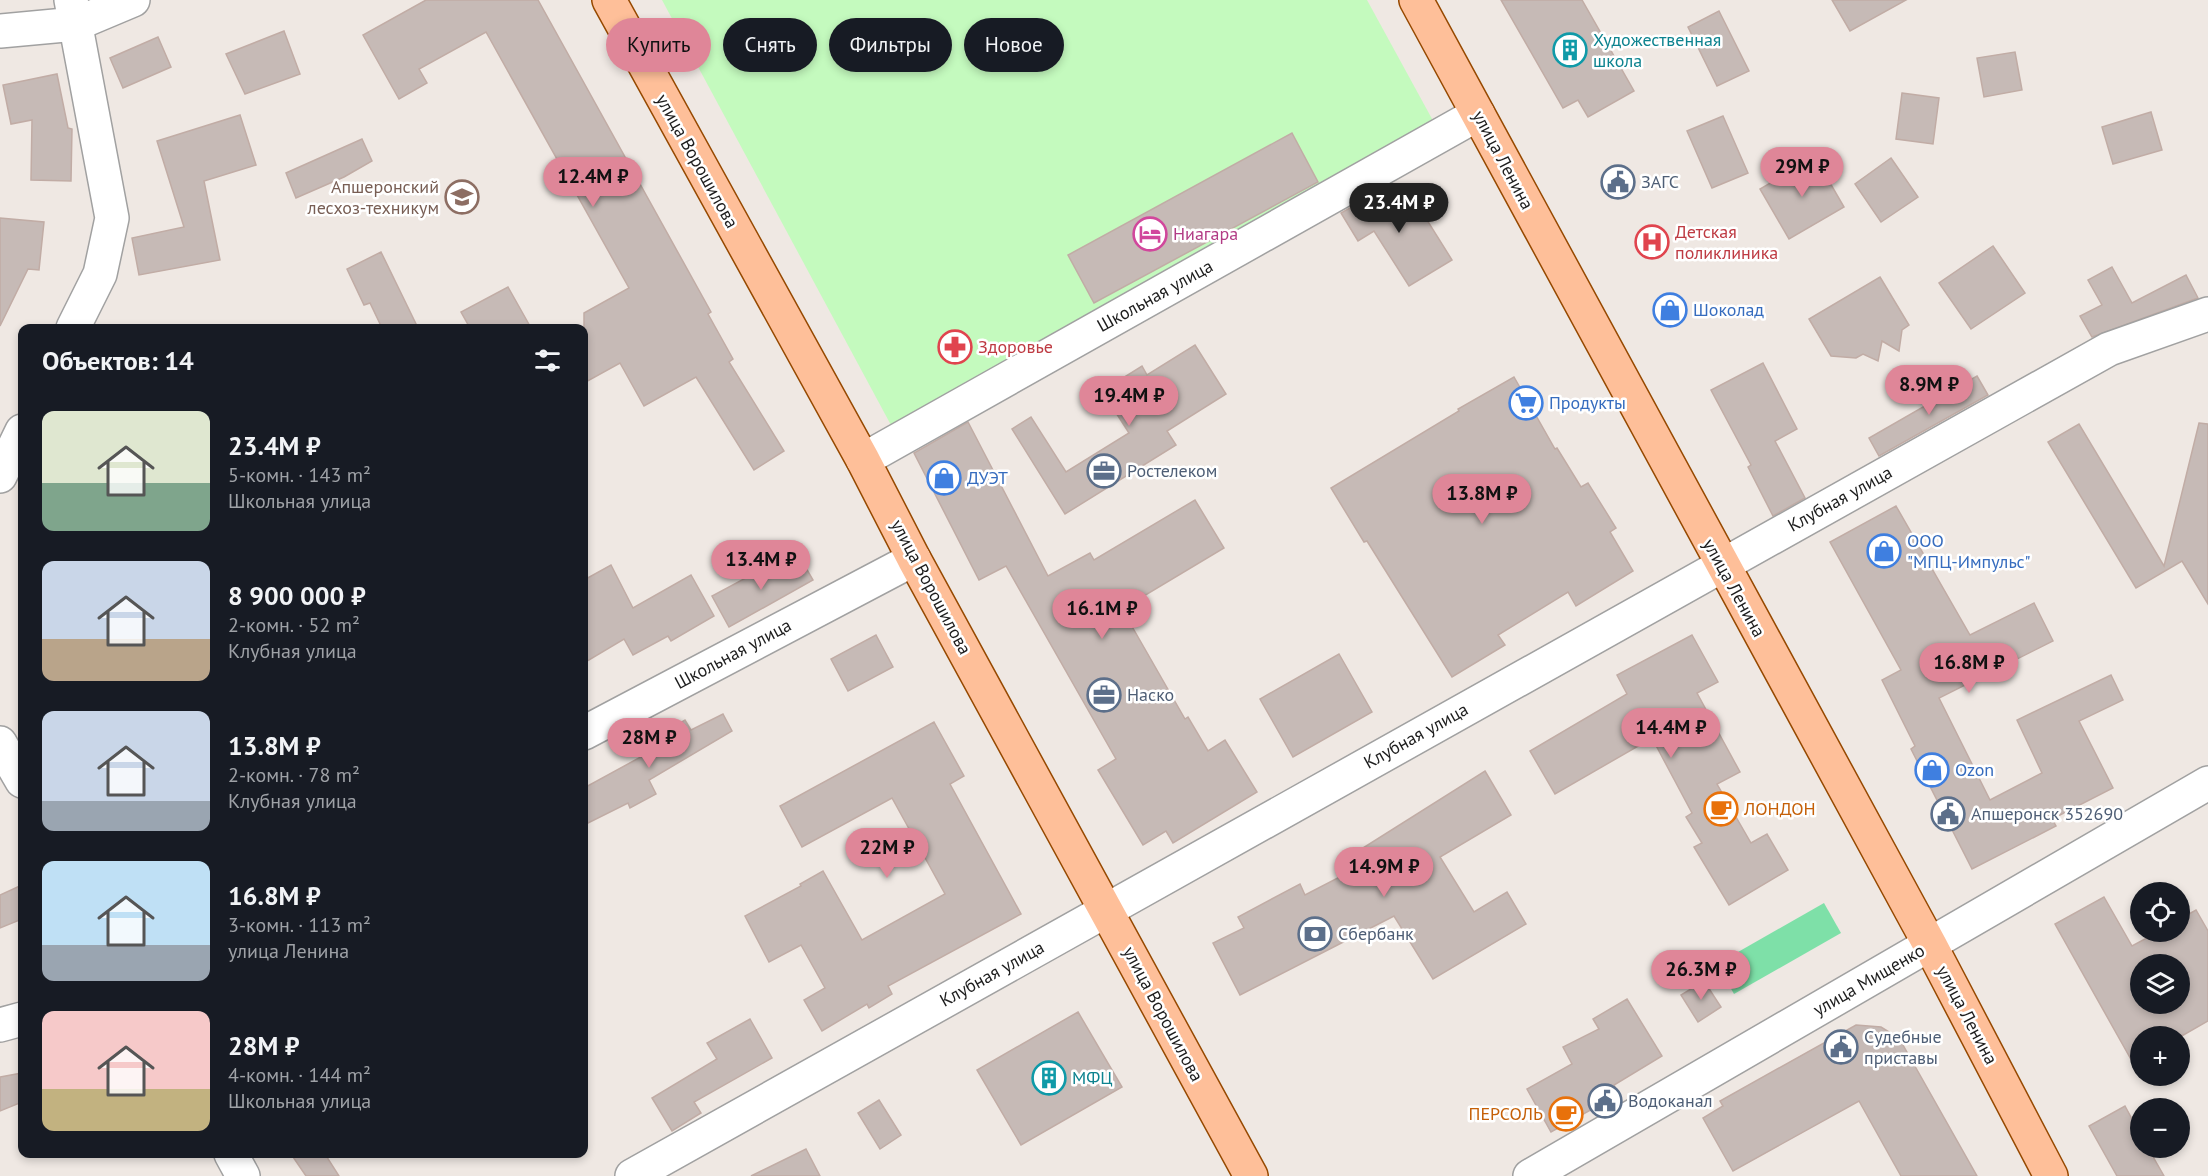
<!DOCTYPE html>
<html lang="ru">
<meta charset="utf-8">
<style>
:root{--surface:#171b24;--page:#242831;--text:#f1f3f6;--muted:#9ea1a6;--accent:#df8698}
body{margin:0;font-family:"PT Sans",sans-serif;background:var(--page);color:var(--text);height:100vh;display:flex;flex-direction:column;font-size:22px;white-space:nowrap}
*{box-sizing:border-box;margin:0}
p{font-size:20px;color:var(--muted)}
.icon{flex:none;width:33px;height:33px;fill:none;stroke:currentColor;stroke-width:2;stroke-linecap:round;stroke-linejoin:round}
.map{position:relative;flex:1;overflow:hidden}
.panel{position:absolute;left:18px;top:324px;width:570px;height:834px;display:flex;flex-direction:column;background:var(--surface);border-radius:12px;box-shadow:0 3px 9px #0003}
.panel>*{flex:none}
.guide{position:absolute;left:606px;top:18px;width:570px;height:54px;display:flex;gap:12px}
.buttons{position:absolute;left:2130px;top:882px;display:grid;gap:12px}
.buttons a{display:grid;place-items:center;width:60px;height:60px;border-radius:50%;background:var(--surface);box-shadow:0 3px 9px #0003;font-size:30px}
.price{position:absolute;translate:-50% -51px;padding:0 14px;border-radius:21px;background:var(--accent);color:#111;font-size:20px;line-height:39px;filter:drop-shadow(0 2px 3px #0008)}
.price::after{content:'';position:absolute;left:50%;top:36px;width:18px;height:14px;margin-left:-9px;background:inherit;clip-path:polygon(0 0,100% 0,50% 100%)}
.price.selected{background:#222;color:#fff}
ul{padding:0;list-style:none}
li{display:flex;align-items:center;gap:18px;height:150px;padding:0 24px}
li span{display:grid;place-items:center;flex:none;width:168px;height:120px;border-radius:12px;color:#555}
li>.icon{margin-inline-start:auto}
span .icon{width:72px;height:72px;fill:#fffc;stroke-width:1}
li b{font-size:26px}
h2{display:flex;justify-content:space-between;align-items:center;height:72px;padding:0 24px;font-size:26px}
.chip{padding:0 21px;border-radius:27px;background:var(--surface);box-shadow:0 3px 9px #0003;font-size:21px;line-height:54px}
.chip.selected{background:var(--accent);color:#111}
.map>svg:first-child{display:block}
</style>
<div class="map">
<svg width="2208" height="1176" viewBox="0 0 2208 1176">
<rect width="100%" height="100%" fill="#efe8e3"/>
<polygon fill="#c4fabe" points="662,0 1367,0 1437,128 892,427"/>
<polygon fill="#7ee0a8" points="1824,903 1841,933 1734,994 1717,964"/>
<g fill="#c6bab6" stroke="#c1aca5" stroke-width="1.5" fill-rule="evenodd">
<polygon points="426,0 538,0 711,312 708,314 733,359 729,362 784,451 754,470 696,377 644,406 620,363 584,383 584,313 629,288 486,32 419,69 427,83 399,99 363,35"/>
<polygon points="1501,0 1582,0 1634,91 1588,117 1578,100 1563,108"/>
<polygon points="1832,0 1906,0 1850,31"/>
<polygon points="1719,11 1749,71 1717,86 1688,27"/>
<polygon points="284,31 300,74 245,94 226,54"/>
<polygon points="158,37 171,67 123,88 110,58"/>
<polygon points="2015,52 2022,90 1984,97 1977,58"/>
<polygon points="57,74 68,128 72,129 71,181 31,180 32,120 11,124 3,85"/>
<polygon points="1902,93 1939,98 1933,144 1896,139"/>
<polygon points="2151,112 2162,150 2113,164 2102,127"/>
<polygon points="240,115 256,165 204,181 220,260 139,275 132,238 184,227 157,141"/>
<polygon points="1723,116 1748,173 1712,188 1687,131"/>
<polygon points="1292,133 1318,182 1094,303 1068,255"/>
<polygon points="362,139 372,161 344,177 296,198 286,173"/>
<polygon points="1815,157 1844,207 1789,239 1760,189"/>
<polygon points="1891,158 1918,197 1881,222 1855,184"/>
<polygon points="1392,184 1412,218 1422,212 1452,260 1409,286 1374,231 1358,241 1341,213"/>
<polygon points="0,218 44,222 39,270 28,269 0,326"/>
<polygon points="1993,246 2025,293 1971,329 1939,283"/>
<polygon points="381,252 418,328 382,328 370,303 364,305 347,269"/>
<polygon points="2112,267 2132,303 2186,275 2198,298 2092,337 2080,316 2102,305 2088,280"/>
<polygon points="1880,277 1909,325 1902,330 1899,351 1882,341 1878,361 1863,354 1856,358 1831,356 1809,319"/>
<polygon points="508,287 531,328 470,328 461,312"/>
<polygon points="1195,345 1226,394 1167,431 1176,445 1065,514 1012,429 1031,417 1066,472 1129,433 1102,391 1142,366 1147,375"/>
<polygon points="1763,363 1797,429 1775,441 1805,498 1773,516 1748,467 1751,465 1711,390"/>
<polygon points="1977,376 1988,395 1879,456 1869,438"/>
<polygon points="1514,377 1555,449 1557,448 1581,487 1588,483 1616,528 1610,532 1633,571 1576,606 1568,592 1498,635 1505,645 1452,677 1367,541 1364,542 1331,488 1459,411 1458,409"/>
<polygon points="968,422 1048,576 1090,553 1094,560 1195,500 1224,548 1122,609 1185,719 1188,717 1208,751 1225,740 1257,792 1173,843 1166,831 1143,845 1098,770 1116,759 1006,566 979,580 914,453"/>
<polygon points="2199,423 2208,424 2208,604 2182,561 2136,588 2048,442 2079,424 2164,566"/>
<polygon points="1896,506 1970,635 2034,603 2053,641 1939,698 1990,800 2042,773 2017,720 2111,675 2123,700 2079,721 2113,788 2052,819 2056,826 1972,869 1911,749 1915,746 1882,680 1901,670 1830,542"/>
<polygon points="799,556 813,580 729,627 712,596 755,573 759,581"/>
<polygon points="611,565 633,608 691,575 714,616 671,641 668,636 633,655 624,639 584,663 584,580"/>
<polygon points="876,635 893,667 848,691 831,659"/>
<polygon points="1692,635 1718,682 1697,693 1740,772 1717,784 1751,843 1767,834 1788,870 1729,905 1694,847 1702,843 1686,817 1692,813 1652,738 1555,794 1530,751 1627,694 1617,675"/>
<polygon points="1339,654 1372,712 1293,757 1260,699"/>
<polygon points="723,714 732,731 649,780 656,794 630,808 628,803 584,825 584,788 670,741 665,732 685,720 691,730"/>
<polygon points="934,722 964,776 950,784 1021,914 888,986 892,994 869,1008 867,1004 822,1031 804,1000 825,988 801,945 769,962 745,916 801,886 800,884 823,871 862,940 945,894 892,798 802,847 780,806"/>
<polygon points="1485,771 1511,815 1440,857 1474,912 1507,892 1526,924 1433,979 1394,916 1240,995 1213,943 1244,928 1238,917 1300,884 1305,895 1363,865 1355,853"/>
<polygon points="22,885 22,919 0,928 0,895"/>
<path d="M2104,897L2132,946L2158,932H2180V919L2196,910L2208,931V1021L2180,1037L2140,1036V1058L2133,1063L2055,924ZM2140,964H2180V1004H2140Z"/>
<polygon points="1704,981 1721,1007 1698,1022 1681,995"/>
<polygon points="1627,999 1662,1056 1614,1085 1620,1097 1595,1110 1594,1108 1551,1132 1527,1089 1572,1064 1563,1047 1599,1029 1593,1019"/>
<polygon points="1078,1012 1122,1087 1021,1145 977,1070"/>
<polygon points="750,1019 772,1058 694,1102 701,1113 672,1131 652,1098 717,1059 707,1043"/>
<polygon points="1856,1025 1881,1027 1899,1038 1977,1176 1901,1176 1859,1101 1733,1171 1703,1118 1723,1106 1720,1101"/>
<polygon points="22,1073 22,1102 0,1111 0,1077"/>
<polygon points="879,1100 901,1135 880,1149 858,1113"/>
<polygon points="2125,1106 2140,1134 2140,1148 2148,1148 2164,1176 2117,1176 2089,1126"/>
<polygon points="806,1149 820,1176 751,1176"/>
<polygon points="291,1154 325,1154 339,1176 306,1176"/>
</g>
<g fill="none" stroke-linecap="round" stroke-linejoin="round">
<defs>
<g id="minor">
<polyline points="71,0 112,218 100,274 73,328"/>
<polyline points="0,31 76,24 133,0"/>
<polyline points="863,460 1478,114"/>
<polyline points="0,476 22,431"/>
<polyline points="584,733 914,559"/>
<polyline points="0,743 22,781"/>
<polyline points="0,1025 22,1019"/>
<polyline points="231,1154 243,1176"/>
<polyline points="632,1176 2109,349 2208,314"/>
<polyline points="1530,1176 2208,783"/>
</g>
<g id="major">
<polyline points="609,0 863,460 914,559 1251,1176"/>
<polyline points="1416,0 1930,945 2051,1176"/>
</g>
</defs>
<use href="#minor" stroke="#a1a1a1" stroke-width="36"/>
<use href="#major" stroke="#964900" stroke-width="36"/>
<use href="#minor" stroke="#fff" stroke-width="33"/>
<use href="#major" stroke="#febf99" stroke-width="33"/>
</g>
<defs>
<symbol id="building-ring" viewBox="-11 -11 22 22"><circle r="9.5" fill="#fff" stroke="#0f9aa8" stroke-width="1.5"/><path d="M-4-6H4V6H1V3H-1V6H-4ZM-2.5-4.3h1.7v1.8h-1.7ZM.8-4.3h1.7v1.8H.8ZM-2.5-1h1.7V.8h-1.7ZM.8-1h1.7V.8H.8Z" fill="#0f9aa8"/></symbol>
<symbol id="civic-ring" viewBox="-11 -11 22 22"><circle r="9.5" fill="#fff" stroke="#5c6f8a" stroke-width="1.5"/><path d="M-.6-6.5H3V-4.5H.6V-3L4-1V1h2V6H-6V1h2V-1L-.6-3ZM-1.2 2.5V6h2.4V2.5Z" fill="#5c6f8a"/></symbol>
<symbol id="university-ring" viewBox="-11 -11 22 22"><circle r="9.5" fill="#fff" stroke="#8d6e63" stroke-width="1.5"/><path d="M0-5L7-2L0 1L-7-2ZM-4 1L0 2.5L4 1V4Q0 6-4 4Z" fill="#8d6e63"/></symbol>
<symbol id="hotel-ring" viewBox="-11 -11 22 22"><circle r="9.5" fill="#fff" stroke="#d1479c" stroke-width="1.5"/><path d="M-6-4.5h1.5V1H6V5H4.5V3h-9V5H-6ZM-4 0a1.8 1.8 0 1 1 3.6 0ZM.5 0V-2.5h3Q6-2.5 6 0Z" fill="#d1479c"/></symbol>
<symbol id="hospital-ring" viewBox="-11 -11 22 22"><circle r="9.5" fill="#fff" stroke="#e0444e" stroke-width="1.5"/><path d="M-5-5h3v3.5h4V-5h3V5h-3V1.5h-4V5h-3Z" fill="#e0444e"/></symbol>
<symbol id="shop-ring" viewBox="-11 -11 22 22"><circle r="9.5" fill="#fff" stroke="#3f7fe0" stroke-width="1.5"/><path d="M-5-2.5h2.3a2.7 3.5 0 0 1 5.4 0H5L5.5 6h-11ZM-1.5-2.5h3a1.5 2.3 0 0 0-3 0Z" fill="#3f7fe0"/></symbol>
<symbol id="pharmacy-ring" viewBox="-11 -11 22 22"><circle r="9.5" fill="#fff" stroke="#e0444e" stroke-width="1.5"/><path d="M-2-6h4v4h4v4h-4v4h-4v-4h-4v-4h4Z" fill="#e0444e"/></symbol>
<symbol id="supermarket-ring" viewBox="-11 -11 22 22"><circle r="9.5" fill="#fff" stroke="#3f7fe0" stroke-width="1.5"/><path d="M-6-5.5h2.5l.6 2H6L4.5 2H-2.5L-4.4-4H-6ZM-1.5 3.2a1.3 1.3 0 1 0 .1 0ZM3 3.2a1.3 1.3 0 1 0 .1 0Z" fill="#3f7fe0"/></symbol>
<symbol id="office-ring" viewBox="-11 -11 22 22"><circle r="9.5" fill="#fff" stroke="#5c6f8a" stroke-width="1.5"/><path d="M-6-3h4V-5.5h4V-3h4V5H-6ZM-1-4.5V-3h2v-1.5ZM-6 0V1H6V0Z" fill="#5c6f8a"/></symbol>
<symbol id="cafe-ring" viewBox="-11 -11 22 22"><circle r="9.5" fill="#fff" stroke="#e8710a" stroke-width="1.5"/><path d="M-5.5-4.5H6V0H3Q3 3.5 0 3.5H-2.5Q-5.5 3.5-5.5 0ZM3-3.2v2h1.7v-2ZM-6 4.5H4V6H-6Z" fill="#e8710a"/></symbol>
<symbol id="bank-ring" viewBox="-11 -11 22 22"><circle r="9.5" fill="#fff" stroke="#5c6f8a" stroke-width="1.5"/><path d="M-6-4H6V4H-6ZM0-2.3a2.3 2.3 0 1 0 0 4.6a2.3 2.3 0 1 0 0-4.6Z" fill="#5c6f8a"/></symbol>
</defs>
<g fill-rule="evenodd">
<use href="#building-ring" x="1551" y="31" width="38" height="38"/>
<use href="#civic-ring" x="1599" y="163" width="38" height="38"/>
<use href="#university-ring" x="443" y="178" width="38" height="38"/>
<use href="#hotel-ring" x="1131" y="215" width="38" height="38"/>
<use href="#hospital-ring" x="1633" y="223" width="38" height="38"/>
<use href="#shop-ring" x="1651" y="291" width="38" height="38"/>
<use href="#pharmacy-ring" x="936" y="328" width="38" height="38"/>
<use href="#supermarket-ring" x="1507" y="384" width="38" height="38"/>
<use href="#office-ring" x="1085" y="452" width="38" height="38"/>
<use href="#shop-ring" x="925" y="459" width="38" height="38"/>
<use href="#shop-ring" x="1865" y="532" width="38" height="38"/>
<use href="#office-ring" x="1085" y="676" width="38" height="38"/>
<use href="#shop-ring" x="1913" y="751" width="38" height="38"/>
<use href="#cafe-ring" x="1702" y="790" width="38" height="38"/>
<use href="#civic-ring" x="1929" y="795" width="38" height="38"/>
<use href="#bank-ring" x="1296" y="915" width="38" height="38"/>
<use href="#civic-ring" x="1822" y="1028" width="38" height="38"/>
<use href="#building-ring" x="1030" y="1059" width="38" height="38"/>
<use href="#civic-ring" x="1586" y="1082" width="38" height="38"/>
<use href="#cafe-ring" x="1547" y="1095" width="38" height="38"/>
</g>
<g text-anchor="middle" stroke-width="5" stroke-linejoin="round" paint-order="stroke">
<g font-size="18" fill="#0d838f" stroke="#fff" text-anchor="start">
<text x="1593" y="46">Художественная<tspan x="1593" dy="21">школа</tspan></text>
<text x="1072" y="1084">МФЦ</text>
</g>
<g font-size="18" fill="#1d1d1d" stroke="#fff">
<text transform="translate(1503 160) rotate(62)" y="6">улица Ленина</text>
<text transform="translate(697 161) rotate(61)" y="6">улица Ворошилова</text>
<text transform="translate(1155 296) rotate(-29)" y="6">Школьная улица</text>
<text transform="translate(1840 499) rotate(-29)" y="6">Клубная улица</text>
<text transform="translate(931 587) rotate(62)" y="6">улица Ворошилова</text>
<text transform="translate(1734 588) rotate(61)" y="6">улица Ленина</text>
<text transform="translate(733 654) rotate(-28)" y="6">Школьная улица</text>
<text transform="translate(1416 736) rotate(-29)" y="6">Клубная улица</text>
<text transform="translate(992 974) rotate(-29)" y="6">Клубная улица</text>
<text transform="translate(1869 980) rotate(-30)" y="6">улица Мищенко</text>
<text transform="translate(1163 1014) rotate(62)" y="6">улица Ворошилова</text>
<text transform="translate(1967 1015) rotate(62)" y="6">улица Ленина</text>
</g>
<g font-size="18" fill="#4e5e75" stroke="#fff" text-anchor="start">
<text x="1641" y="188">ЗАГС</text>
<text x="1127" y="477">Ростелеком</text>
<text x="1127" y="701">Наско</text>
<text x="1971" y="820">Апшеронск 352690</text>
<text x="1338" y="940">Сбербанк</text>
<text x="1864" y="1043">Судебные<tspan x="1864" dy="21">приставы</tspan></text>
<text x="1628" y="1107">Водоканал</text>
</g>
<g font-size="18" fill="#785e54" stroke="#fff" text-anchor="end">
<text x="439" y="193">Апшеронский<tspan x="439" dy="21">лесхоз-техникум</tspan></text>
</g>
<g font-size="18" fill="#be3a42" stroke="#fff" text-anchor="start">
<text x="1675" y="238">Детская<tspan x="1675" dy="21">поликлиника</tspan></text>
<text x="978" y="353">Здоровье</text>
</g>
<g font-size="18" fill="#b23c85" stroke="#fff" text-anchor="start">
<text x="1173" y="240">Ниагара</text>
</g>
<g font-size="18" fill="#366cbe" stroke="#fff" text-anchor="start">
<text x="1693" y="316">Шоколад</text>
<text x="1549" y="409">Продукты</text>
<text x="967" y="484">ДУЭТ</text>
<text x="1907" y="547">ООО<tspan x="1907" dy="21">"МПЦ-Импульс"</tspan></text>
<text x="1955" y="776">Ozon</text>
</g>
<g font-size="18" fill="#c56008" stroke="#fff" text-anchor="start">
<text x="1744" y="815">ЛОНДОН</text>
<text x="1543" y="1120" text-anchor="end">ПЕРСОЛЬ</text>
</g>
</g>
</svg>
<div class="buttons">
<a><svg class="icon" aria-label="locate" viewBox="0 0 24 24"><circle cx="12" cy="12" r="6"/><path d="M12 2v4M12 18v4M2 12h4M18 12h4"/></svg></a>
<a><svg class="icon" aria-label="layers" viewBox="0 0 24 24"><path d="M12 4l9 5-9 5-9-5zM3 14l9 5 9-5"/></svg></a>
<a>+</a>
<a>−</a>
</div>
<b class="price" style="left:1802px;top:198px">29M ₽</b>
<b class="price" style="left:593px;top:208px">12.4M ₽</b>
<b class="price selected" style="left:1399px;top:234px">23.4M ₽</b>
<b class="price" style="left:1929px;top:416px">8.9M ₽</b>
<b class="price" style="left:1129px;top:427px">19.4M ₽</b>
<b class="price" style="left:1482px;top:525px">13.8M ₽</b>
<b class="price" style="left:761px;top:591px">13.4M ₽</b>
<b class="price" style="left:1102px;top:640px">16.1M ₽</b>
<b class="price" style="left:1969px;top:694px">16.8M ₽</b>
<b class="price" style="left:1671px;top:759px">14.4M ₽</b>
<b class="price" style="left:649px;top:769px">28M ₽</b>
<b class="price" style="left:887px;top:879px">22M ₽</b>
<b class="price" style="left:1384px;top:898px">14.9M ₽</b>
<b class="price" style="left:1701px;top:1001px">26.3M ₽</b>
<div class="guide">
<a class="chip selected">Купить</a>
<a class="chip">Снять</a>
<a class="chip">Фильтры</a>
<a class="chip">Новое</a>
</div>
<section class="panel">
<h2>Объектов: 14<svg class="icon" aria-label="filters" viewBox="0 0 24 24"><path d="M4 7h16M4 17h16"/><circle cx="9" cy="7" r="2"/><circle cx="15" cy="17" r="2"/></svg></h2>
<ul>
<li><span style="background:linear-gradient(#dfe7d0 60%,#7fa58c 0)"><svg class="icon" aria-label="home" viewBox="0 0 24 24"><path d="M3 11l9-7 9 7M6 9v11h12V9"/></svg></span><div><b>23.4M ₽</b><p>5-комн. · 143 m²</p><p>Школьная улица</p></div></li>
<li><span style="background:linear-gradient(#c9d6e8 65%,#b9a48a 0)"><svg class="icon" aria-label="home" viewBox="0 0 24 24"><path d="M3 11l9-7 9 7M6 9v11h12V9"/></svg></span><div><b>8 900 000 ₽</b><p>2-комн. · 52 m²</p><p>Клубная улица</p></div></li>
<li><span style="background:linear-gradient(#c9d6e8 75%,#9aa5b1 0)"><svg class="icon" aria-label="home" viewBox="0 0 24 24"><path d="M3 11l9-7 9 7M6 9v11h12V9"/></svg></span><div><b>13.8M ₽</b><p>2-комн. · 78 m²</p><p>Клубная улица</p></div></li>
<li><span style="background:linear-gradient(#bfe0f5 70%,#9aa5b1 0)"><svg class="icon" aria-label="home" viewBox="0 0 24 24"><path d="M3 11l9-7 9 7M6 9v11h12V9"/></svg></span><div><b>16.8M ₽</b><p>3-комн. · 113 m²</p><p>улица Ленина</p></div></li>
<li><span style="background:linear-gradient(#f6c9c9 65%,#c2b280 0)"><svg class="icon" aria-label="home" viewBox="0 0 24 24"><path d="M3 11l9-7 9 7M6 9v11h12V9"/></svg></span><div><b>28M ₽</b><p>4-комн. · 144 m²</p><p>Школьная улица</p></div></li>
</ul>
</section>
</div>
